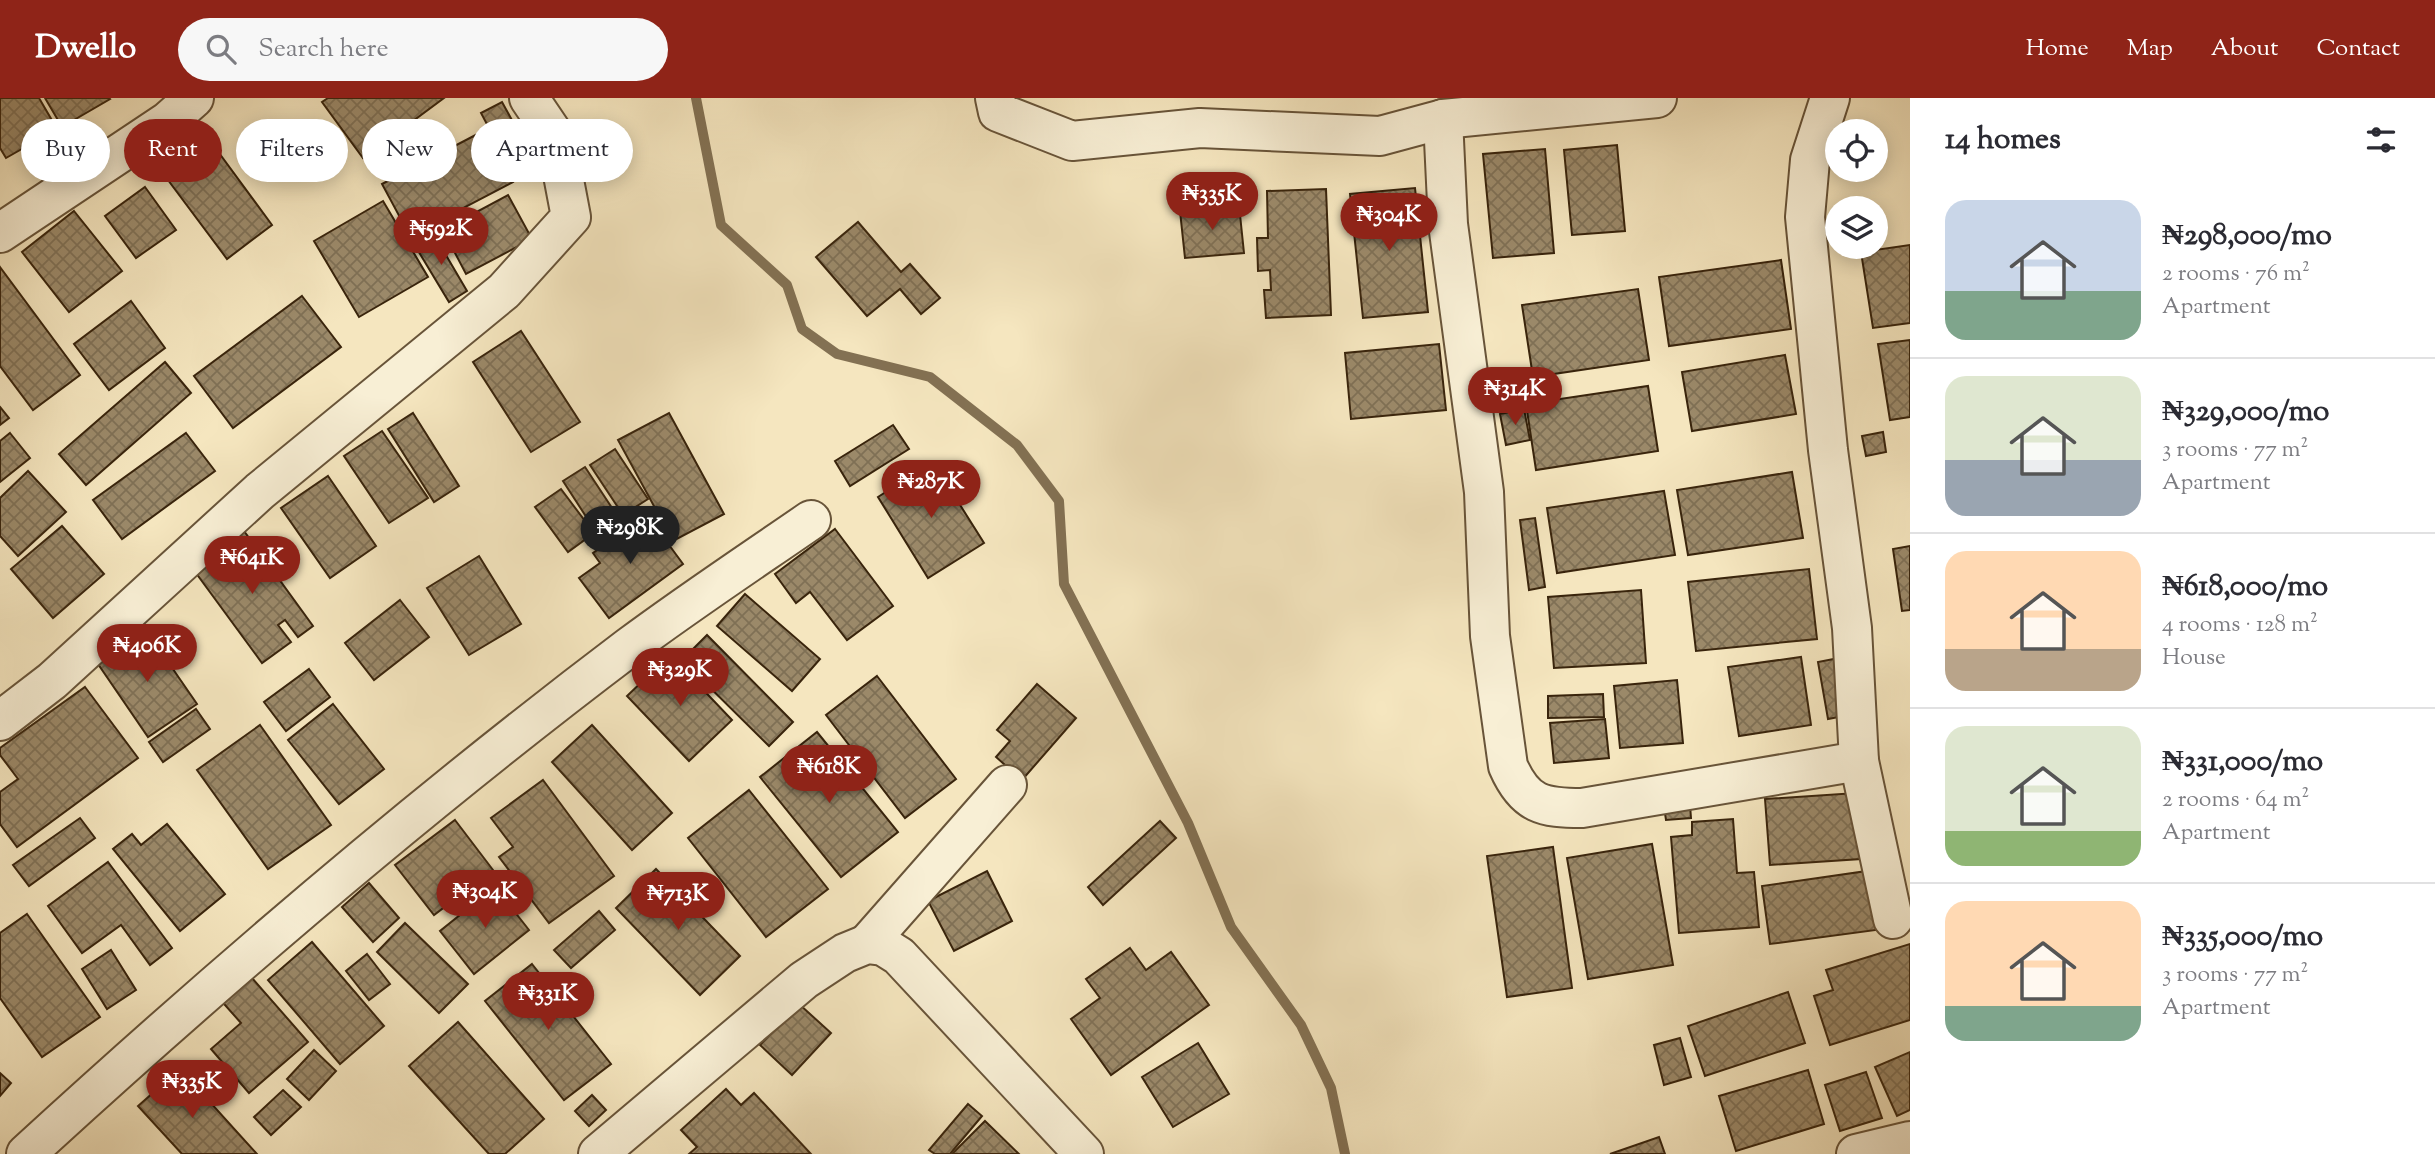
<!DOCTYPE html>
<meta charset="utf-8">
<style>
:root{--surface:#fff;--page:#f7f7f7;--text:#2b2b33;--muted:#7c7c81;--line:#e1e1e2;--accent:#8f2418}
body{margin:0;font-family:"Sorts Mill Goudy",serif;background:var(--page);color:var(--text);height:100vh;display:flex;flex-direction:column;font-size:26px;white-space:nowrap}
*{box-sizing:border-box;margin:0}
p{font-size:23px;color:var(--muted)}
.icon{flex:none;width:38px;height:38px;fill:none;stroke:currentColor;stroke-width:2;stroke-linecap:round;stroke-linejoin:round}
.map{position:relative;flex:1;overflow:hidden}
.sheet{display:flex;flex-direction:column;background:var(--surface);width:525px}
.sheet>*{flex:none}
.top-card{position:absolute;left:21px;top:21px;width:665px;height:63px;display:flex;gap:14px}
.buttons{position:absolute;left:1825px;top:21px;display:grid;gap:14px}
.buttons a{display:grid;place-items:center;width:63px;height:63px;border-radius:50%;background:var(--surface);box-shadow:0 4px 18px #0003;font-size:35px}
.price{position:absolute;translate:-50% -60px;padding:0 16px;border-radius:24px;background:var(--accent);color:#fff;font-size:23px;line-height:46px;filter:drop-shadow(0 2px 4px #0008)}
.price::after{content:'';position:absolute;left:50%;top:42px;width:21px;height:16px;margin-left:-10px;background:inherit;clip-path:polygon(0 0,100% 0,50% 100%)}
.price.selected{background:#222;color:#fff}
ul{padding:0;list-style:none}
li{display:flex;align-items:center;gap:21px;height:175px;padding:0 35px}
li+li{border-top:2px solid var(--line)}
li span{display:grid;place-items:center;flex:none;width:196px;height:140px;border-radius:21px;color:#555}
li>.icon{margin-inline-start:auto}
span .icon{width:84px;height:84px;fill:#fffc;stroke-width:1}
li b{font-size:30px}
h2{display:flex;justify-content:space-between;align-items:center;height:84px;padding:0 35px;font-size:30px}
.pill{padding:0 24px;border-radius:32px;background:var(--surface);box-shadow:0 4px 18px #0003;font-size:24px;line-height:63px}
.pill.selected{background:var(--accent);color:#fff}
header{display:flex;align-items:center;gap:42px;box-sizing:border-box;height:98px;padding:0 35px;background:var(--accent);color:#fff}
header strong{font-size:33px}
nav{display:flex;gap:38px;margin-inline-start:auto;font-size:24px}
.search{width:490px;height:63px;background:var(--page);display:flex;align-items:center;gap:18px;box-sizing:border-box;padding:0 24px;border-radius:38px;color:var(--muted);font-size:26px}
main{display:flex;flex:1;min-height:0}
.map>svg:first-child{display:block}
</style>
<header>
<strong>Dwello</strong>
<div class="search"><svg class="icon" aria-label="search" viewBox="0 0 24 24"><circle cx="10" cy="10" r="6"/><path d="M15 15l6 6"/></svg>Search here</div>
<nav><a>Home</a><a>Map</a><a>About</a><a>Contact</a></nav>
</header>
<main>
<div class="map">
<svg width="1910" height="1056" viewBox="0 0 1910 1056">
<defs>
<pattern id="building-cross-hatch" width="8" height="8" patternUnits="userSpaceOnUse" patternTransform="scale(1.75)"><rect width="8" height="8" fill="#9b8969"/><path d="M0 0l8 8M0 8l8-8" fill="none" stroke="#7f7055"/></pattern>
</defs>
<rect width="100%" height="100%" fill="#f5e6bf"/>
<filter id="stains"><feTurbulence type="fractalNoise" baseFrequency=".00286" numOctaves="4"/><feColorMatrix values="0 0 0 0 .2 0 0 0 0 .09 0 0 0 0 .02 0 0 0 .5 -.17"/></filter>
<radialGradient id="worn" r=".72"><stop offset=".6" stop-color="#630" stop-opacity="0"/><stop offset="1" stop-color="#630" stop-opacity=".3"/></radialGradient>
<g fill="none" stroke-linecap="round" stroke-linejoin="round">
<polyline stroke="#837153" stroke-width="10" points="696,0 721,127 787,187 802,231 837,256 930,279 1017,347 1059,403 1064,486 1188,725 1231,829 1301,927 1331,990 1345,1056"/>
</g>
<g fill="url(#building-cross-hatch)" stroke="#39240c" stroke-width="2">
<polygon points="0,0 39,0 57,31 6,60 0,50"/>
<polygon points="45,0 109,0 110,1 62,29"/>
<polygon points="328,0 444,0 363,60 322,4"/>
<polygon points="502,4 519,35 494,48 513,84 410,138 382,86 489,30 481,15"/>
<polygon points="211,44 272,127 227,161 165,78"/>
<polygon points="1617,47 1625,133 1572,137 1564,52"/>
<polygon points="1545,51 1554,155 1493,160 1483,56"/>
<polygon points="145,89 176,132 136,160 105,118"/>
<polygon points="1415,90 1428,214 1363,220 1350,96"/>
<polygon points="1326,91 1331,217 1266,220 1264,192 1271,192 1270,172 1258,173 1257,140 1268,140 1267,93"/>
<polygon points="508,97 532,141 466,176 443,132"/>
<polygon points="383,103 428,179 359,219 314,143"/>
<polygon points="1239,107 1244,155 1185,160 1180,113"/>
<polygon points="74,113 122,173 69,214 22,154"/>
<polygon points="858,124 901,174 910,166 940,200 921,216 900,191 867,218 816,159"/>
<polygon points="433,135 467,193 449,204 414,146"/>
<polygon points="1910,147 1910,225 1873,230 1861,154"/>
<polygon points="1781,162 1791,231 1669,248 1659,179"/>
<polygon points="0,169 80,277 33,312 0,268"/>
<polygon points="1638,191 1649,262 1533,279 1522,207"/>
<polygon points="302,198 341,249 233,330 194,278"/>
<polygon points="131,203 165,250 109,292 74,246"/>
<polygon points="521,233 580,324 531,354 473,264"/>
<polygon points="1910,242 1910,319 1890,322 1878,246"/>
<polygon points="1439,246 1446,312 1351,321 1345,255"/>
<polygon points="1785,257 1796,316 1692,333 1682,274"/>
<polygon points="165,264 191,295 86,387 59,356"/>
<polygon points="1648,288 1658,353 1536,372 1526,306"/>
<polygon points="0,309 9,320 0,327"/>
<polygon points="1524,311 1530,342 1506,347 1500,316"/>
<polygon points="413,315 459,388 434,404 388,331"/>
<polygon points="669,315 724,416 673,443 618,342"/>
<polygon points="893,327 909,351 850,388 835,363"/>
<polygon points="382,333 428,400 389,425 344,358"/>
<polygon points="1883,334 1886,354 1866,358 1862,338"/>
<polygon points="10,335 30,360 0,384 0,343"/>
<polygon points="186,335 215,373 122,441 93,402"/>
<polygon points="615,351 648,401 623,417 590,367"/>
<polygon points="933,364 984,445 928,480 878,399"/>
<polygon points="585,369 618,419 596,434 563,383"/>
<polygon points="28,373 66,414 18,458 0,438 0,400"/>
<polygon points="1792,374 1803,440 1688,457 1677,392"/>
<polygon points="328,378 376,448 330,480 281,410"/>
<polygon points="561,391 594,435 568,454 535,409"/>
<polygon points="1664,393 1675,457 1557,475 1547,410"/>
<polygon points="647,417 683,466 609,520 579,480 600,465 593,455"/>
<polygon points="1535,420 1545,489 1529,492 1520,422"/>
<polygon points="62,428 104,476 53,520 11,471"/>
<polygon points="835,431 893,508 847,542 810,494 796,505 775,476"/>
<polygon points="244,433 313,528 298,539 285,522 278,527 291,544 262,565 193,471"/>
<polygon points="1910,448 1910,512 1902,513 1893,451"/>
<polygon points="479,458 521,526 469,557 427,490"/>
<polygon points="1809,471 1817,541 1696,553 1688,484"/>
<polygon points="1641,492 1646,565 1554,570 1548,499"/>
<polygon points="745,496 820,561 792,593 717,528"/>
<polygon points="400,502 429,539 374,582 345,545"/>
<polygon points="146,532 197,606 148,639 98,566"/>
<polygon points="707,537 793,624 769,648 682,562"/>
<polygon points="670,557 732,622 689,663 627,598"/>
<polygon points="1801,559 1811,627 1739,638 1728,569"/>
<polygon points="1839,560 1849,617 1828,621 1818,564"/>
<polygon points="309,571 330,599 286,633 264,604"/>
<polygon points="877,578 956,681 905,720 826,617"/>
<polygon points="1677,582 1683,645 1620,650 1614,588"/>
<polygon points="1037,586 1076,620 1022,682 996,659 1010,643 997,632"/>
<polygon points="85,589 138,660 17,749 0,726 0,694 18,681 0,657 0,650"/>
<polygon points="1603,596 1604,619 1548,620 1548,598"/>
<polygon points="333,606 384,671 339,706 288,642"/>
<polygon points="196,611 210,631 163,664 149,644"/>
<polygon points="1605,621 1609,660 1554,665 1550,625"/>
<polygon points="260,627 331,727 268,771 197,672"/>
<polygon points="592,627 672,715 632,752 552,664"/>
<polygon points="817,634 898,734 841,779 760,679"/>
<polygon points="543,682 614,778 549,825 499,759 513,749 491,720"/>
<polygon points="749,692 828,791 766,839 688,740"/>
<polygon points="1856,695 1861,761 1770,767 1765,701"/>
<polygon points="1690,707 1691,720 1666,722 1664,709"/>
<polygon points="80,720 95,740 29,788 13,767"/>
<polygon points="1733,721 1737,775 1754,774 1759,829 1679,835 1671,739 1692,737 1692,724"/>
<polygon points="455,722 493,772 434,817 395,767"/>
<polygon points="1160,723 1176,740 1103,807 1088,789"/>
<polygon points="167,726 225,796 180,833 113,751 132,736 141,747"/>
<polygon points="1652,746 1673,867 1588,881 1567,760"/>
<polygon points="1553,749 1572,890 1507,899 1487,758"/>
<polygon points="108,764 172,850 150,867 121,827 82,855 48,808"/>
<polygon points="656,771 740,858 700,897 616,810"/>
<polygon points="987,773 1012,823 954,853 928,803"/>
<polygon points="1867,773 1876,832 1770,846 1762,788"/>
<polygon points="369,785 399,820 373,844 342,809"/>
<polygon points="495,789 529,832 474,876 440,833"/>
<polygon points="599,813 615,832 571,870 554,852"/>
<polygon points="27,816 100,919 42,959 0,900 0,835"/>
<polygon points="405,825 468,886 439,915 377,854"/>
<polygon points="312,844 384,928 340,966 268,882"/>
<polygon points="1910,846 1910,922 1830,947 1814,898 1833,892 1826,872"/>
<polygon points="1130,850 1146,872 1171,854 1209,907 1111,977 1071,921 1100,900 1086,881"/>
<polygon points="111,852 136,892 107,911 82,871"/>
<polygon points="367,856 390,886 369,902 346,873"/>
<polygon points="532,866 611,966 564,1002 485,903"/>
<polygon points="246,873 308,944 249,995 211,951 241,925 217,898"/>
<polygon points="1788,894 1805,945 1705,978 1688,928"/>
<polygon points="799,906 831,935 792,977 760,947"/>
<polygon points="458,924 544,1021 505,1056 489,1056 409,968"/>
<polygon points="1680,940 1691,979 1664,987 1654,947"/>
<polygon points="1198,945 1229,996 1173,1029 1142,979"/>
<polygon points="314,952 336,973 309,1002 287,981"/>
<polygon points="1910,954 1910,1012 1897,1018 1875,969"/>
<polygon points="180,971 257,1056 182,1056 138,1008"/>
<polygon points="1808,972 1824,1026 1736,1053 1719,998"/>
<polygon points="1866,974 1882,1020 1840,1033 1825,987"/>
<polygon points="0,975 11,985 0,998"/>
<polygon points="726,991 741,1007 754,995 811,1056 689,1056 697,1049 681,1032"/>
<polygon points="283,992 301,1009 271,1037 254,1019"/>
<polygon points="592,997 606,1012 589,1028 575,1013"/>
<polygon points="968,1006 982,1018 950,1056 935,1056 929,1052"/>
<polygon points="985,1023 1019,1056 952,1056"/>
<polygon points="1659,1039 1665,1056 1610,1056"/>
</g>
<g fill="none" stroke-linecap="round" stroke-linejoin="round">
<defs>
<g id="minor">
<polyline points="995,0 998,14 1072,43 1200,30 1380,38 1443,21 1657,0"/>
<polyline points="1830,0 1810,62 1805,119 1828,352 1852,530 1859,663 1893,821"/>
<path d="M1443,21L1448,126L1484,394L1490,538L1508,668C1525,707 1543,710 1582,710L1859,663"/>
<polyline points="0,135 168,23 194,0"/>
<polyline points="0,623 52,583 260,393 504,193 571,119 556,40 529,0"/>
<polyline points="867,846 1007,687"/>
<path d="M26,1056C219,879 420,707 629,549C688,505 750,464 811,422"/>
<polyline points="598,1056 804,882 845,855 867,846 883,848 899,858 1084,1056"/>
<polyline points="1856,1056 1910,1043"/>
</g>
</defs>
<use href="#minor" stroke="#685439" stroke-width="42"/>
<use href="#minor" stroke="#f8efd5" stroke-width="38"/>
</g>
<rect width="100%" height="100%" filter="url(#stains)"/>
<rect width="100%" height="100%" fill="url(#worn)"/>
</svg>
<div class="buttons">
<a><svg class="icon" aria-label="locate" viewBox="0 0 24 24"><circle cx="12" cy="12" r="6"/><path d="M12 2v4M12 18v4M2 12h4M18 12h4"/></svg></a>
<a><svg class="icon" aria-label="layers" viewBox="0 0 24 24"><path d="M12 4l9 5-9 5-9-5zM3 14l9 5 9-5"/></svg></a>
</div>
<b class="price" style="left:1212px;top:134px">₦335K</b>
<b class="price" style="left:1389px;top:155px">₦304K</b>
<b class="price" style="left:441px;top:169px">₦592K</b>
<b class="price" style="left:1515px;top:329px">₦314K</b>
<b class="price" style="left:931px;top:422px">₦287K</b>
<b class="price selected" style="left:630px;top:468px">₦298K</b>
<b class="price" style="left:252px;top:498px">₦641K</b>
<b class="price" style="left:147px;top:586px">₦406K</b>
<b class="price" style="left:680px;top:610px">₦329K</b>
<b class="price" style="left:829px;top:707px">₦618K</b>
<b class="price" style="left:485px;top:832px">₦304K</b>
<b class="price" style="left:678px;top:834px">₦713K</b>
<b class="price" style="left:548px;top:934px">₦331K</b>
<b class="price" style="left:192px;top:1022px">₦335K</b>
<div class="top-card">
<a class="pill">Buy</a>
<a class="pill selected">Rent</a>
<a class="pill">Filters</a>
<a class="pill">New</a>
<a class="pill">Apartment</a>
</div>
</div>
<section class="sheet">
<h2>14 homes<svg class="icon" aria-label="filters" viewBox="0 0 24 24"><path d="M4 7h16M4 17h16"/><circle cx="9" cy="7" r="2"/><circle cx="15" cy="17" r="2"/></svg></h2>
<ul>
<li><span style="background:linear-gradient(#c9d6e8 65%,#7fa58c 0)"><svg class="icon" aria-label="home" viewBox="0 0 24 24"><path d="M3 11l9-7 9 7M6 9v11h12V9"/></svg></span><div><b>₦298,000/mo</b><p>2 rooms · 76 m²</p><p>Apartment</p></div></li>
<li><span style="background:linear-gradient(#dfe7d0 60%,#9aa5b1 0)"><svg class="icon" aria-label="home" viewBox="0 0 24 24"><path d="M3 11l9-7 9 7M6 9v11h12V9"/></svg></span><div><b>₦329,000/mo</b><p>3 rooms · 77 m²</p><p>Apartment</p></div></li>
<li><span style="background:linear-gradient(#ffd9b3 70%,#b9a48a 0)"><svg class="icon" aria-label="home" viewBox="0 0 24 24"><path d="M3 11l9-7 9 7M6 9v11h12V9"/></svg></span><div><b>₦618,000/mo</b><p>4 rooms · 128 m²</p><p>House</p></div></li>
<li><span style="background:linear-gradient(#dfe7d0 75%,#8fb573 0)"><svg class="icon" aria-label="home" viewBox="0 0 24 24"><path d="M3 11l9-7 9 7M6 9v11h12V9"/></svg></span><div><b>₦331,000/mo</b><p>2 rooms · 64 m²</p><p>Apartment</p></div></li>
<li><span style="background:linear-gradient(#ffd9b3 75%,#7fa58c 0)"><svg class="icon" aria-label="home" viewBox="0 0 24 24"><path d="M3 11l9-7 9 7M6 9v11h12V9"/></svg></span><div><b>₦335,000/mo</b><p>3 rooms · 77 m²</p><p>Apartment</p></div></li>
</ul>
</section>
</main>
